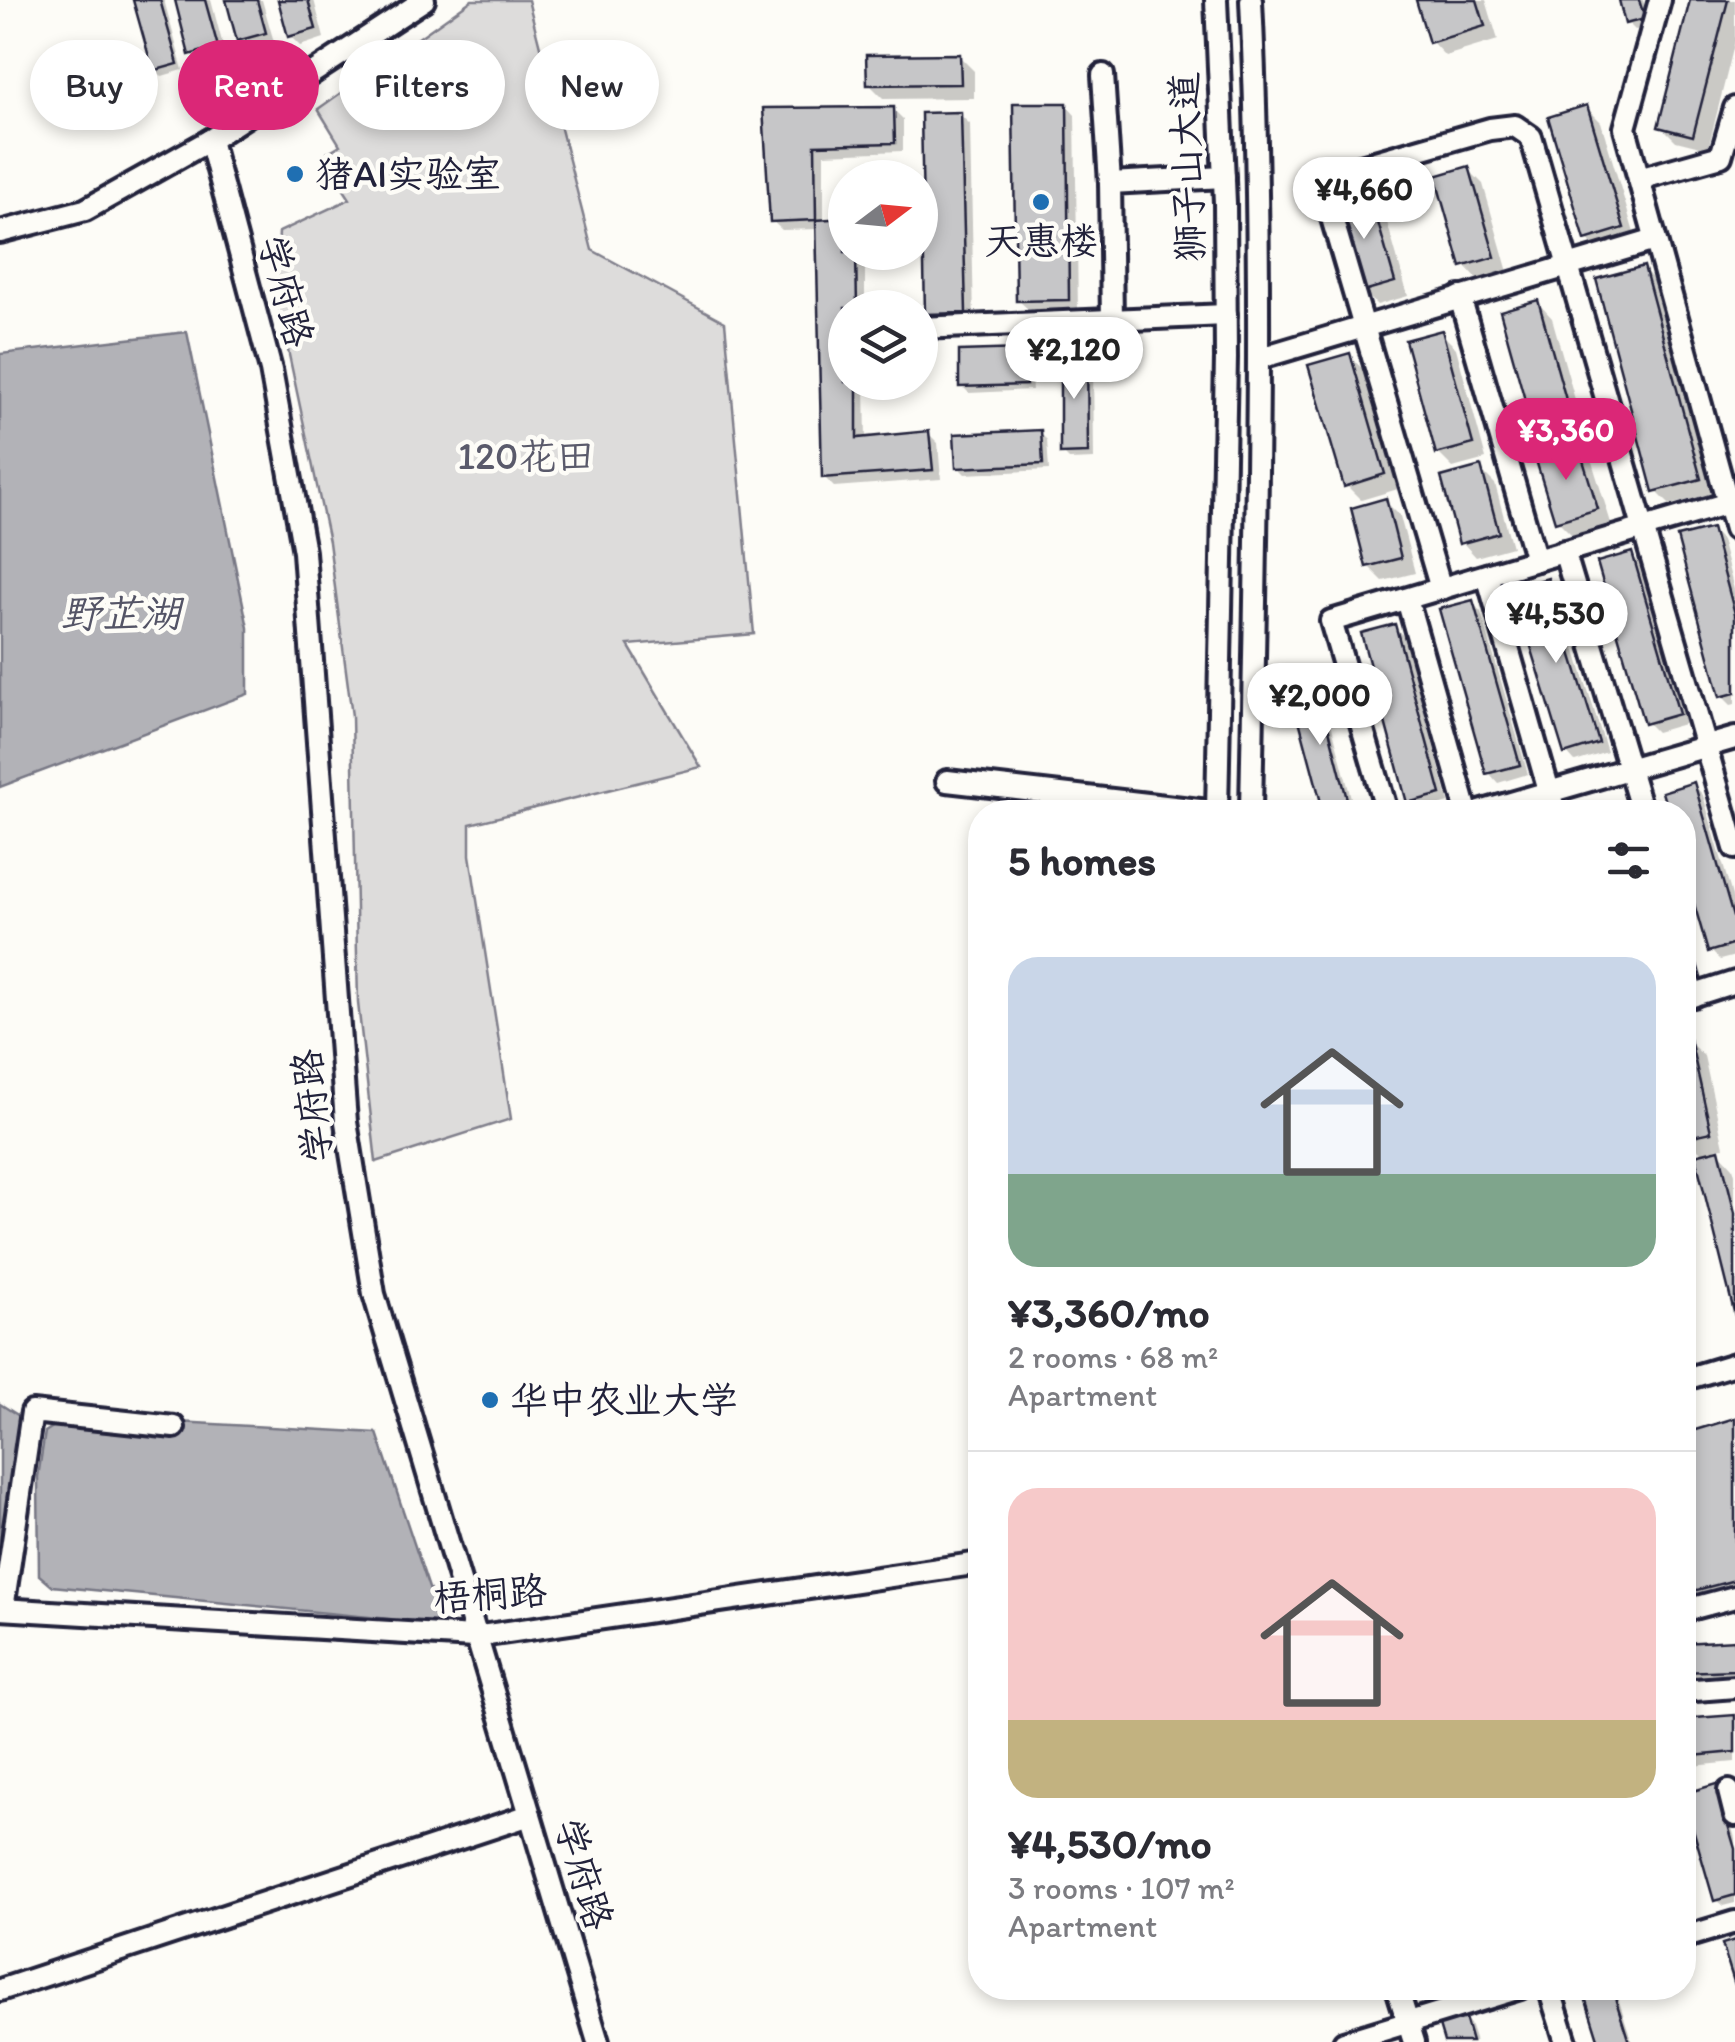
<!DOCTYPE html>
<meta charset="utf-8">
<style>
:root{--surface:#fff;--page:#f2f2f3;--text:#2b2b33;--muted:#7c7c81;--line:#e1e1e2;--accent:#db2777}
body{margin:0;font-family:Itim,"LXGW WenKai TC",sans-serif;background:var(--page);color:var(--text);height:100vh;display:flex;flex-direction:column;font-size:38px;white-space:nowrap}
*{box-sizing:border-box;margin:0}
p{font-size:32px;color:var(--muted)}
.icon{flex:none;width:55px;height:55px;fill:none;stroke:currentColor;stroke-width:2;stroke-linecap:round;stroke-linejoin:round}
.map{position:relative;flex:1;overflow:hidden}
.panel{position:absolute;left:968px;top:800px;width:728px;height:1200px;display:flex;flex-direction:column;background:var(--surface);border-radius:40px;box-shadow:0 5px 15px #0003}
.panel>*{flex:none}
.top-card{position:absolute;left:30px;top:40px;width:788px;height:90px;display:flex;gap:20px}
.needle{width:65px;rotate:74deg}
.fabs{position:absolute;left:828px;top:160px;display:grid;gap:20px}
.fabs a{display:grid;place-items:center;width:110px;height:110px;border-radius:50%;background:var(--surface);box-shadow:0 5px 15px #0003;font-size:50px}
.price{position:absolute;translate:-50% -85px;padding:0 22px;border-radius:35px;background:#fff;color:#222;font-size:32px;line-height:65px;filter:drop-shadow(0 2px 5px #0008)}
.price::after{content:'';position:absolute;left:50%;top:60px;width:30px;height:22px;margin-left:-15px;background:inherit;clip-path:polygon(0 0,100% 0,50% 100%)}
.price.on{background:var(--accent);color:#fff}
ul{padding:0;list-style:none}
li{display:grid;align-content:center;gap:20px;height:530px;padding:0 40px}
li+li{border-top:2px solid var(--line)}
li span{display:grid;place-items:center;height:310px;border-radius:30px;color:#555}
li>.icon{margin-inline-start:auto}
span .icon{width:180px;height:180px;fill:#fffc;stroke-width:1}
li b{font-size:42px}
h2{display:flex;justify-content:space-between;align-items:center;height:120px;padding:0 40px;font-size:42px}
.tag{padding:0 35px;border-radius:45px;background:var(--surface);box-shadow:0 5px 15px #0003;font-size:35px;line-height:90px}
.tag.on{background:var(--accent);color:#fff}
.map>svg:first-child{display:block}
</style>
<div class="map">
<svg width="1735" height="2042" viewBox="0 0 1735 2042">
<rect width="100%" height="100%" fill="#fdfcf7"/>
<filter id="ink" filterUnits="userSpaceOnUse"><feTurbulence type="fractalNoise" baseFrequency=".01" numOctaves="2"/><feDisplacementMap in="SourceGraphic" scale="20" xChannelSelector="R" yChannelSelector="G"/><feConvolveMatrix kernelMatrix="1 2 1 2 8 2 1 2 1" color-interpolation-filters="sRGB"/></filter>
<g filter="url(#ink)">
<polygon fill="#dddcdb" stroke="#807f8b" stroke-width="2.5" points="472,0 528,0 592,250 725,322 754,634 628,645 701,767 470,824 470,855 511,1119 376,1162 358,1003 352,716 329,542 276,294 279,232 350,199 322,156 340,145 318,109"/>
<g fill="#b2b2b7" stroke="#787885" stroke-width="2.5">
<polygon points="187,332 248,628 248,694 0,787 0,354"/>
<polygon points="0,1404 24,1419 0,1570"/>
<polygon points="70,1416 377,1433 441,1624 52,1586 39,1575 38,1477 45,1432"/>
</g>
<g fill="#0003">
<polygon points="136,0 164,0 183,70 162,76 155,70"/>
<polygon points="177,0 211,0 226,57 201,63 192,54"/>
<polygon points="228,0 262,0 274,42 249,49 239,40"/>
<polygon points="280,0 314,0 324,38 300,46 290,36"/>
<polygon points="1418,0 1486,0 1498,40 1445,56 1431,41"/>
<polygon points="1621,0 1643,0 1650,26 1635,30 1628,23"/>
<polygon points="1693,0 1735,0 1735,41 1708,149 1676,141 1661,126"/>
<polygon points="959,56 974,71 974,98 884,99 869,84"/>
<polygon points="1066,105 1075,115 1078,309 1028,309 1018,300"/>
<polygon points="1587,108 1601,122 1637,243 1602,253 1587,239"/>
<polygon points="893,109 903,119 903,151 824,154 824,222 845,220 845,252 865,252 865,308 845,308 845,382 865,382 866,440 929,434 938,443 941,479 834,487 824,477 819,229 782,230 772,221 766,111"/>
<polygon points="960,115 970,124 974,322 937,323 927,313"/>
<polygon points="1468,169 1483,184 1508,272 1478,280 1464,265"/>
<polygon points="1368,194 1383,208 1408,296 1377,305 1362,290"/>
<polygon points="1643,269 1658,284 1714,493 1670,505 1656,491"/>
<polygon points="1538,303 1552,318 1583,428 1548,438 1534,423"/>
<polygon points="1441,333 1456,348 1486,459 1453,468 1438,453"/>
<polygon points="1022,351 1029,358 1032,390 969,393 962,386"/>
<polygon points="1086,353 1093,360 1094,459 1070,460 1063,453"/>
<polygon points="1349,356 1364,370 1398,489 1361,500 1346,485"/>
<polygon points="1040,433 1047,440 1049,470 965,474 958,467"/>
<polygon points="1577,447 1592,462 1611,523 1572,535 1557,520"/>
<polygon points="1480,469 1495,484 1512,547 1476,557 1462,542"/>
<polygon points="1385,501 1400,516 1415,573 1383,581 1368,566"/>
<polygon points="1711,530 1721,540 1735,593 1735,704 1731,705 1722,696"/>
<polygon points="1631,555 1641,564 1687,723 1656,732 1646,722"/>
<polygon points="1547,580 1557,590 1607,752 1575,762 1566,752"/>
<polygon points="1472,602 1481,612 1528,774 1498,783 1489,773"/>
<polygon points="1395,627 1404,637 1449,803 1419,812 1409,802"/>
<polygon points="1317,690 1324,697 1354,809 1342,812 1330,812 1325,808"/>
<polygon points="1694,785 1703,795 1735,906 1735,956 1720,960 1711,951 1682,812 1671,812 1665,793"/>
<polygon points="1689,1042 1704,1056 1724,1147 1715,1148 1733,1167 1735,1174 1735,1307 1704,1155 1686,1137 1682,1121 1682,1043"/>
<polygon points="1735,1421 1735,1591 1682,1606 1682,1436"/>
<polygon points="1735,1643 1735,1679 1682,1681 1682,1645"/>
<polygon points="1735,1717 1735,1762 1682,1767 1682,1721"/>
<polygon points="1716,1787 1722,1794 1735,1838 1735,1903 1723,1906 1716,1900"/>
<polygon points="1436,1988 1458,1988 1441,1993"/>
<polygon points="1585,1988 1615,1988 1632,2042 1601,2042"/>
<polygon points="1463,2017 1470,2024 1476,2042 1446,2042"/>
</g>
<g fill="#c6c6c8" stroke="#22223b" stroke-width="2.5">
<polygon points="133,0 160,0 178,64 153,71"/>
<polygon points="175,0 205,0 218,47 189,55"/>
<polygon points="226,0 257,0 266,33 237,41"/>
<polygon points="278,0 308,0 316,29 288,37"/>
<polygon points="1416,0 1477,0 1485,26 1429,43"/>
<polygon points="1619,0 1639,0 1645,19 1625,24"/>
<polygon points="1690,0 1728,0 1693,136 1658,127"/>
<polygon points="960,54 961,84 867,85 866,55"/>
<polygon points="1013,103 1067,103 1069,300 1016,301"/>
<polygon points="1587,105 1624,228 1585,240 1548,117"/>
<polygon points="894,107 895,143 815,145 816,220 770,222 763,108"/>
<polygon points="961,112 966,313 925,314 921,113"/>
<polygon points="1469,166 1495,257 1461,267 1435,176"/>
<polygon points="1369,191 1395,282 1360,292 1334,201"/>
<polygon points="845,218 845,252 856,252 857,308 845,308 845,382 857,382 857,438 929,431 933,470 822,478 816,220"/>
<polygon points="1644,266 1701,479 1653,492 1596,279"/>
<polygon points="1538,300 1570,414 1532,425 1500,311"/>
<polygon points="1442,330 1473,444 1436,454 1405,340"/>
<polygon points="1023,349 1026,385 959,387 959,351"/>
<polygon points="1060,350 1087,351 1088,453 1060,454"/>
<polygon points="1350,353 1385,474 1344,487 1308,365"/>
<polygon points="1041,430 1043,464 956,468 954,434"/>
<polygon points="1578,444 1598,509 1555,522 1535,457"/>
<polygon points="1481,466 1499,533 1459,544 1441,477"/>
<polygon points="1386,498 1401,558 1366,567 1351,508"/>
<polygon points="1712,528 1735,614 1735,693 1720,697 1677,537"/>
<polygon points="1632,552 1679,714 1644,724 1597,562"/>
<polygon points="1548,578 1599,743 1564,754 1513,588"/>
<polygon points="1473,600 1520,765 1486,774 1439,609"/>
<polygon points="1395,624 1441,794 1407,803 1361,633"/>
<polygon points="1318,687 1348,803 1323,810 1292,694"/>
<polygon points="1694,782 1735,924 1735,944 1708,952 1682,862 1682,812 1668,812 1662,792"/>
<polygon points="1308,803 1311,812 1293,812 1292,808"/>
<polygon points="1616,803 1619,812 1581,812"/>
<polygon points="1690,1039 1711,1132 1684,1138 1682,1040"/>
<polygon points="1719,1149 1735,1213 1735,1316 1695,1155"/>
<polygon points="1735,1418 1735,1580 1682,1594 1682,1434"/>
<polygon points="1735,1640 1735,1670 1682,1672 1682,1643"/>
<polygon points="1735,1715 1735,1752 1682,1757 1682,1719"/>
<polygon points="1716,1784 1735,1849 1735,1895 1714,1901 1683,1794"/>
<polygon points="1735,1940 1735,1985 1722,1944"/>
<polygon points="1582,1988 1612,1988 1629,2042 1599,2042"/>
<polygon points="1464,2014 1472,2042 1444,2042 1438,2022"/>
</g>
<g fill="none" stroke-linecap="round" stroke-linejoin="round">
<defs>
<g id="minor">
<polyline points="1216,0 1225,203 1226,358 1217,812"/>
<polyline points="1660,0 1625,128 1735,529"/>
<polyline points="1103,75 1110,183"/>
<polyline points="210,140 271,370 304,552 346,1122 374,1294 598,2042"/>
<polyline points="1639,179 1721,156 1735,108"/>
<polyline points="0,232 85,210 210,140 424,0"/>
<polyline points="1460,297 1536,560"/>
<polyline points="1112,320 1110,183 1224,177"/>
<polyline points="920,328 1226,315"/>
<polyline points="1260,358 1655,240"/>
<polyline points="1564,551 1642,812"/>
<polyline points="1487,575 1555,812"/>
<polyline points="1441,589 1327,201 1329,183 1340,172 1490,129 1515,126 1531,137 1735,848"/>
<polyline points="1407,599 1467,812"/>
<polyline points="947,781 1217,812"/>
<path d="M1251,812C1256,541 1264,271 1251,0"/>
<polyline points="1387,812 1331,621 1735,501"/>
<polyline points="1480,812 1735,738"/>
<polyline points="1682,958 1693,996"/>
<polyline points="1682,999 1735,982"/>
<polyline points="1682,1380 1735,1364"/>
<polyline points="0,1609 474,1637 980,1563"/>
<polyline points="3,1609 32,1412 174,1427"/>
<polyline points="1682,1611 1735,1597"/>
<polyline points="1682,1691 1735,1687"/>
<polyline points="1729,1791 1735,1815"/>
<polyline points="1682,1938 1735,1922"/>
<polyline points="1397,1988 1414,2042"/>
<polyline points="1549,1988 1566,2042"/>
<polyline points="0,1990 530,1815"/>
<polyline points="1344,2042 1520,1988"/>
</g>
</defs>
<use href="#minor" stroke="#22223b" stroke-width="28"/>
<use href="#minor" stroke="#fdfcf7" stroke-width="20"/>
</g>
</g>
<g fill="#1f6fb2" stroke="#fdfcf7" stroke-width="4">
<circle cx="295" cy="174" r="10"/>
<circle cx="1041" cy="202" r="10"/>
<circle cx="490" cy="1400" r="10"/>
</g>
<g text-anchor="middle" stroke-width="9" stroke-linejoin="round" paint-order="stroke">
<g font-size="38" fill="#22223b" stroke="#fdfcf7">
<text transform="translate(1187 167) rotate(-92)" y="13">狮子山大道</text>
<text transform="translate(286 291) rotate(75)" y="13">学府路</text>
<text transform="translate(312 1106) rotate(-96)" y="13">学府路</text>
<text transform="translate(490 1594) rotate(-4)" y="13">梧桐路</text>
<text transform="translate(584 1874) rotate(73)" y="13">学府路</text>
</g>
<g font-size="38" fill="#22223b" stroke="#fdfcf7" text-anchor="start">
<text x="315" y="187">猪AI实验室</text>
<text x="1041" y="254" text-anchor="middle">天惠楼</text>
<text x="510" y="1413">华中农业大学</text>
</g>
<g font-size="38" fill="#5a5a6b" stroke="#fdfcf7">
<text x="526" y="469">120花田</text>
</g>
<g font-size="40" font-style="italic" fill="#545466" stroke="#fdfcf7">
<text x="121" y="627">野芷湖</text>
</g>
</g>
</svg>
<div class="fabs">
<a><svg class="needle" viewBox="-14 -14 28 28"><path d="M0-13l5 13h-10z" fill="#e53935"/><path d="M0 13l5-13h-10z" fill="#7c7c81"/></svg></a>
<a><svg class="icon" aria-label="layers" viewBox="0 0 24 24"><path d="M12 4l9 5-9 5-9-5zM3 14l9 5 9-5"/></svg></a>
</div>
<b class="price" style="left:1364px;top:242px">¥4,660</b>
<b class="price" style="left:1074px;top:402px">¥2,120</b>
<b class="price on" style="left:1566px;top:483px">¥3,360</b>
<b class="price" style="left:1556px;top:666px">¥4,530</b>
<b class="price" style="left:1320px;top:748px">¥2,000</b>
<div class="top-card">
<a class="tag">Buy</a>
<a class="tag on">Rent</a>
<a class="tag">Filters</a>
<a class="tag">New</a>
</div>
<section class="panel">
<h2>5 homes<svg class="icon" aria-label="filters" viewBox="0 0 24 24"><path d="M4 7h16M4 17h16"/><circle cx="9" cy="7" r="2"/><circle cx="15" cy="17" r="2"/></svg></h2>
<ul>
<li><span style="background:linear-gradient(#c9d6e8 70%,#7fa58c 0)"><svg class="icon" aria-label="home" viewBox="0 0 24 24"><path d="M3 11l9-7 9 7M6 9v11h12V9"/></svg></span><div><b>¥3,360/mo</b><p>2 rooms · 68 m²</p><p>Apartment</p></div></li>
<li><span style="background:linear-gradient(#f6c9c9 75%,#c2b280 0)"><svg class="icon" aria-label="home" viewBox="0 0 24 24"><path d="M3 11l9-7 9 7M6 9v11h12V9"/></svg></span><div><b>¥4,530/mo</b><p>3 rooms · 107 m²</p><p>Apartment</p></div></li>
</ul>
</section>
</div>
